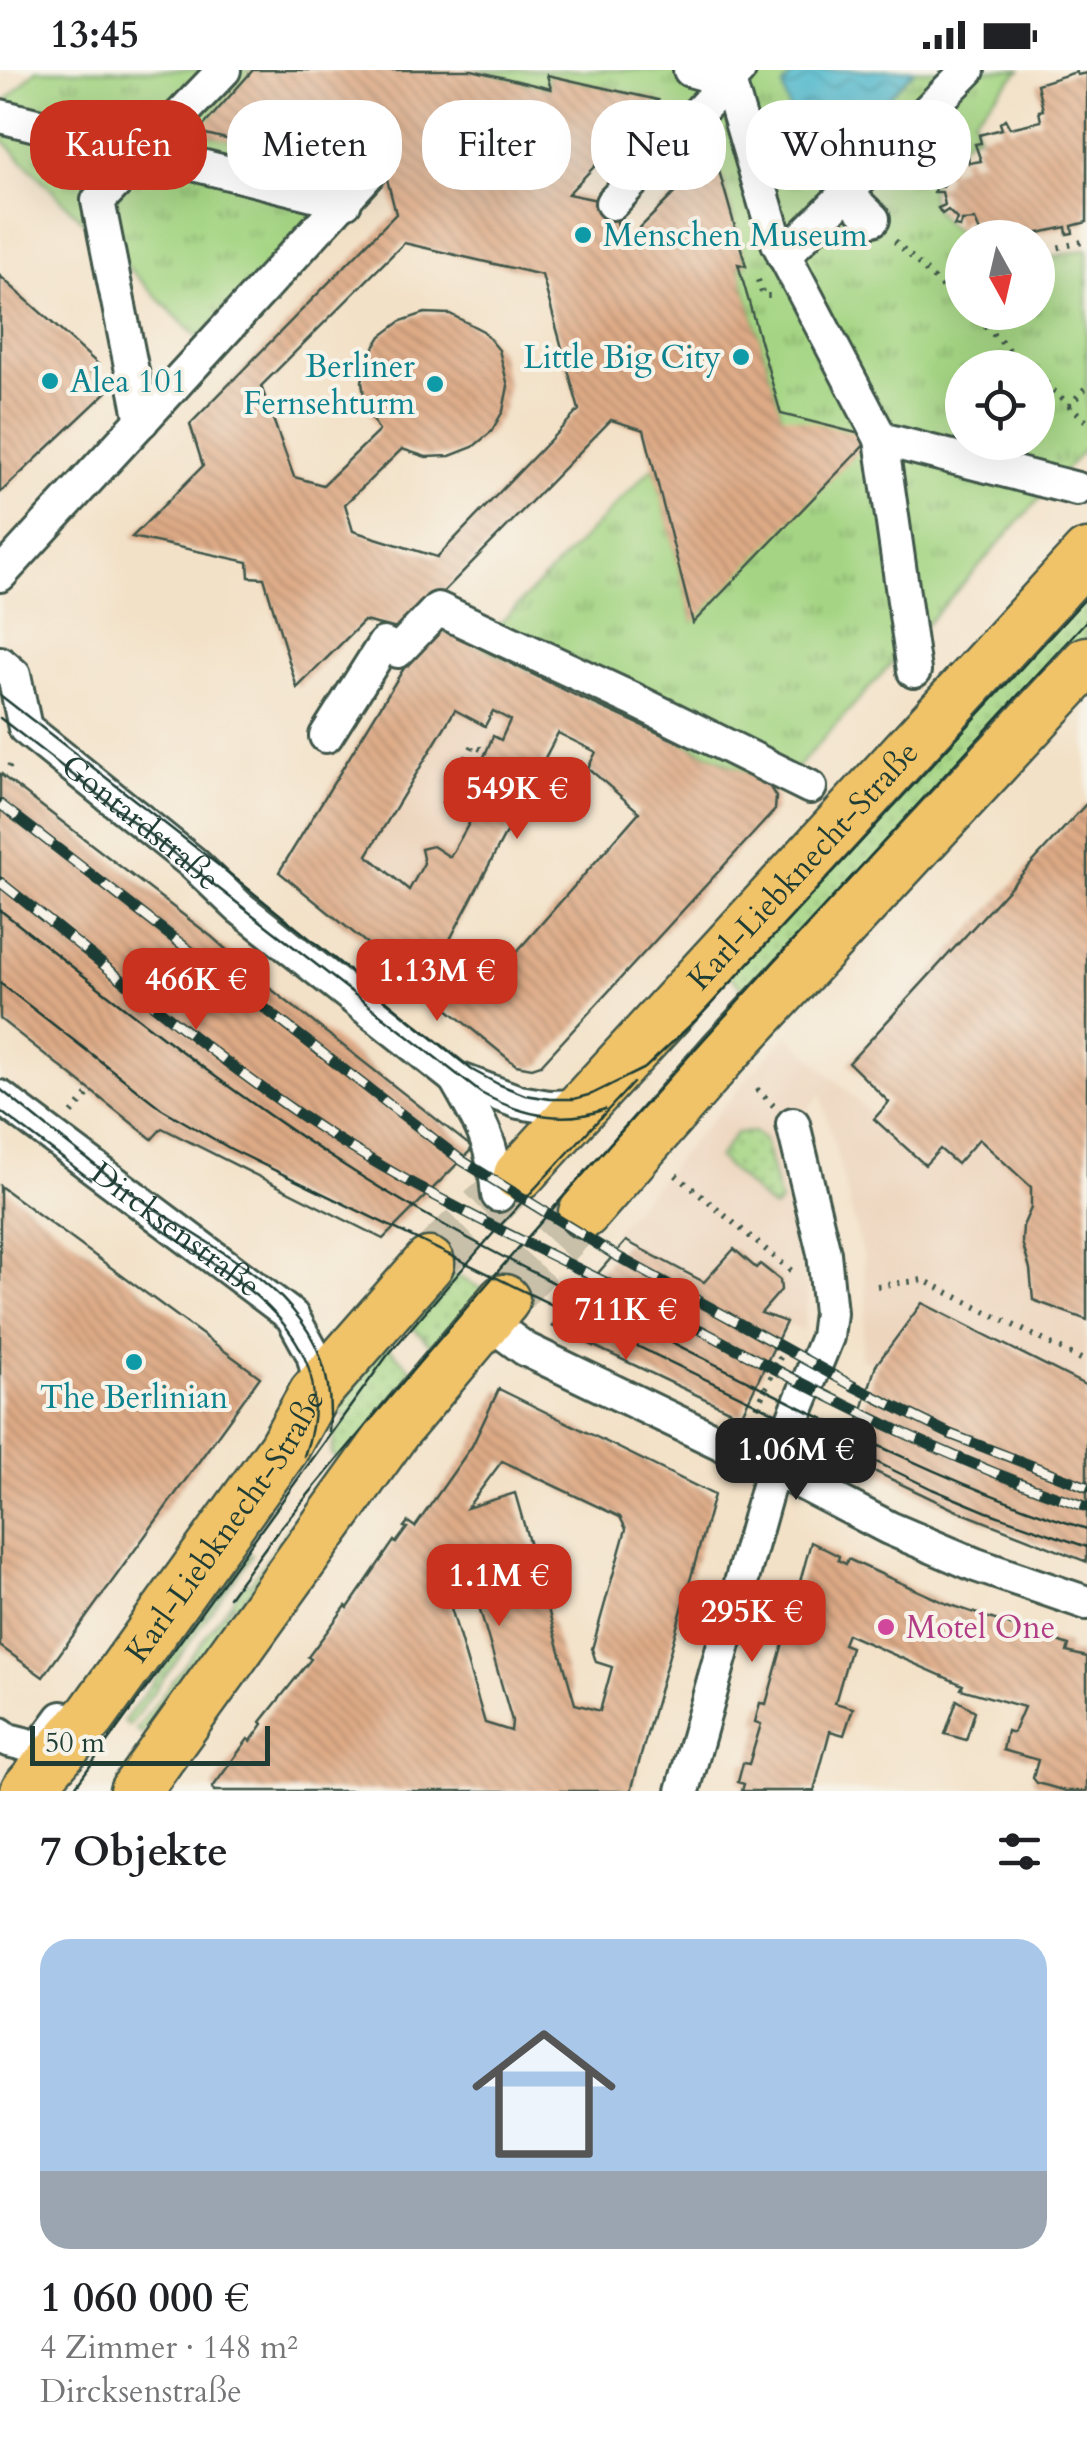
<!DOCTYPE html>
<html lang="de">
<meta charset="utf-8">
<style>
:root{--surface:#fff;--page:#f6f6f6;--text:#202124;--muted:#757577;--line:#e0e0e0;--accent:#c8321e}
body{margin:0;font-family:Cardo,serif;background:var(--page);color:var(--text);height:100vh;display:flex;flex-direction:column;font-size:38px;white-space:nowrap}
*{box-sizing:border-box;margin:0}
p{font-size:32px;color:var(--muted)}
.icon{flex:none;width:55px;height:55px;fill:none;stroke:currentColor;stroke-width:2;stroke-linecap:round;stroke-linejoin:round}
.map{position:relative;height:1721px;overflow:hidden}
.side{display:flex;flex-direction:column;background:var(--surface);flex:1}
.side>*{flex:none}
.top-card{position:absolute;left:30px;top:30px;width:1028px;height:90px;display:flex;gap:20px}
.needle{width:65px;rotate:172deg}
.tools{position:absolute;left:945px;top:150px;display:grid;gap:20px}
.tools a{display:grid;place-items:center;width:110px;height:110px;border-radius:50%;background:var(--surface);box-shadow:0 10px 40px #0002;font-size:50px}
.scale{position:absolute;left:30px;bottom:25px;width:240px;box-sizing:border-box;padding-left:10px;border:5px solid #1f3d34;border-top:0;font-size:28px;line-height:35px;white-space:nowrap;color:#1f3d34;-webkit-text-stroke:8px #f7f3e8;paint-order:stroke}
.price{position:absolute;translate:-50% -85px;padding:0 22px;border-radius:20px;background:var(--accent);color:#fff;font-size:32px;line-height:65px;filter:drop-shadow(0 2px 5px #0008)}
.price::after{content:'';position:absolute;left:50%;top:60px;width:30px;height:22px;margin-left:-15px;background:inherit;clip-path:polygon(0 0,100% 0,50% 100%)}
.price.on{background:#222;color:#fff}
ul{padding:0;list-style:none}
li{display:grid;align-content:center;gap:20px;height:530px;padding:0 40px}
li+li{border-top:2px solid var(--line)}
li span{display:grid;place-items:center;height:310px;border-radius:30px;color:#555}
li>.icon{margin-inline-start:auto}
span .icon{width:180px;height:180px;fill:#fffc;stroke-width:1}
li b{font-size:42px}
h2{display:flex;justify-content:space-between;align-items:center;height:120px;padding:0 40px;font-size:42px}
.chip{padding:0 35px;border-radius:40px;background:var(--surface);box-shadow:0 10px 40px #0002;font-size:35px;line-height:90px}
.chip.on{background:var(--accent);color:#fff}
.status{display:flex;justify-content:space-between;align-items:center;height:70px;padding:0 50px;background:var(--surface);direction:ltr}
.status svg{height:28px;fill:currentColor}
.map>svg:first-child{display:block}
</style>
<div class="status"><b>13:45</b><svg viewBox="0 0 49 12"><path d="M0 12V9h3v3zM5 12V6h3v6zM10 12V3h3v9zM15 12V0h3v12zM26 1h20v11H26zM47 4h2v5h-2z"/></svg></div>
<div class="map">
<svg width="1087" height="1721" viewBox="0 0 1087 1721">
<defs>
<pattern id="grass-dots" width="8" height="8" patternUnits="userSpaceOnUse" patternTransform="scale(2.5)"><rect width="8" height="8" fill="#a5d584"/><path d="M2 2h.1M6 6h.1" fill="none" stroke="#86ae6d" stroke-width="1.8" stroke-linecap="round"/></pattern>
<pattern id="park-tufts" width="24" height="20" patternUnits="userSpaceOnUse" patternTransform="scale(2.5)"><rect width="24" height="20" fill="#a5d584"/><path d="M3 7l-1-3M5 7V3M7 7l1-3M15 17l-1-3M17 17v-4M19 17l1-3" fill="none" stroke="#86ae6d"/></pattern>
<pattern id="water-waves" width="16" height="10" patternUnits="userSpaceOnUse" patternTransform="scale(2.5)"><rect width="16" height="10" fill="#52bbcf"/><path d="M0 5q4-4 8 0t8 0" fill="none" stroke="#4399a9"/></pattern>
<pattern id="building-back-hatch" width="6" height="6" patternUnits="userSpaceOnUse" patternTransform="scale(2.5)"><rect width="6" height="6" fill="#deaa86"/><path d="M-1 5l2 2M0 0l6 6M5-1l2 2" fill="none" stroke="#b38c6e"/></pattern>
</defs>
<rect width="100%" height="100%" fill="#f7f3e8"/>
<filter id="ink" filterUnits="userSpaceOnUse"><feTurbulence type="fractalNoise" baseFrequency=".01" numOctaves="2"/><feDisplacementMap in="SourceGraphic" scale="20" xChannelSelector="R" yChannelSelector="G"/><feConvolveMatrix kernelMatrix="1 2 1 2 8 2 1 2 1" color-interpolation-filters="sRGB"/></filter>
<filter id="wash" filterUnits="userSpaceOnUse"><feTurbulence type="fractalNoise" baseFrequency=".0048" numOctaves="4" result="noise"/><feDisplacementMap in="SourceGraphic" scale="40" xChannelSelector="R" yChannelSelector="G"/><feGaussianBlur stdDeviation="2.25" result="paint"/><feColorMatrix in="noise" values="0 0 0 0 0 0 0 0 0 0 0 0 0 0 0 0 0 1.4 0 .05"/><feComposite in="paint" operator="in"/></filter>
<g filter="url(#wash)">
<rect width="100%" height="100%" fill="#f3e1c7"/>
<g fill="#ecd2b9">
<polygon points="431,554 577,626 423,921 279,802"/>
<polygon points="1087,917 1087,1316 922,1233 876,1295 860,1288 867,1235 863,1185 821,1024 775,1075 803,1182 807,1229 804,1261 761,1243 613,1162 787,964 925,1095"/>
</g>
<g fill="url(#grass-dots)" stroke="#62895c" stroke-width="2.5">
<polygon points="1087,505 1087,569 756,930 724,901"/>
<polygon points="754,1062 764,1070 780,1133 773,1139 718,1088 736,1063"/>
<polygon points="449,1202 488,1222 436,1280 405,1250"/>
<polygon points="384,1273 417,1305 347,1397 331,1384 335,1364 348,1347 337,1338"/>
<polygon points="292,1453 301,1461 238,1536 233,1534 229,1541 234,1545 164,1641 160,1641 142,1665 136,1660 246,1512 250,1514"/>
<polygon points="249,1483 252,1485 129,1656 124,1651"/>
</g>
<g fill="url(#park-tufts)" stroke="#62895c" stroke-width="2.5" fill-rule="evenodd">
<polygon points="36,0 253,0 199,62 354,101 199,270 0,67 0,37"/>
<path d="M472,0H1020L974,48L978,64C967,68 960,75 952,84C919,117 925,144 966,166L962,168V242H1038V190L1087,179V376L779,718L479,575L654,396L693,551L781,344L738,194L746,195L715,84L683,115L672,73L629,62L657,30L548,5L551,19ZM962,298H1038V372H962Z"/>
</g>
<polygon fill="url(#water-waves)" stroke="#387c82" stroke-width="2.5" points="797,0 915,0 809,109 783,16"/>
<g id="blocks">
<g fill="url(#building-back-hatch)" fill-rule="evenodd">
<path d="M253,0H472L551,19L547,5L658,30L568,124L612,133L623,175L714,83L746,196L738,194L781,344L872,367L693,553L644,360L611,350L405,561L364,551L297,618L264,508L249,507L248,492L132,467L203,396L190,354L396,144L387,109L198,62ZM404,173L542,205L579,340L437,487L353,461L345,434L402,379L426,387L450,386L473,377L491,362L503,341L508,316L499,280L483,261L450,244L425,243L401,251L381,266L368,287L362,311L365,335L379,361L323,415L294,407L261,316Z"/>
<polygon points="1076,2 1077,5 1087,3 1087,152 1072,156 1073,163 1067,164 1066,157 1034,164 1033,168 977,168 977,164 981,164 975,150 962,151 960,157 954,156 957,149 948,140 942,144 938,138 945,135 942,122 934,122 935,116 943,117 948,105 942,100 946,95 952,101 963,95 961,87 968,86 969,93 981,91 975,74 981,73 979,65 1002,59 1000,53 1005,49 1010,58 1041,51 1039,41 1043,40 1037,14"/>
<polygon points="0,206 98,294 91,302 109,320 0,423"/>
<path d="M431,554L577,626L767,712L776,727L775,740L541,995L532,998L516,995L279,802ZM455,640L485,656L493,641L510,650L501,670L493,666L481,694L468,695L471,706L490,716L450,787L433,776L421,779L424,793L409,820L367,785ZM558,663L596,682L588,698L639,742L493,909L443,883Z"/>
<polygon points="0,704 212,867 271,919 473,1078 383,1169 162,1058 152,1069 0,949"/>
<polygon points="1087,733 1087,1250 1033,1230 1030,1199 1022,1172 1023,1156 1031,1138 1031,1117 979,1069 957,1094 940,1079 925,1095 874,1049 889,1032 849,993"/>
<polygon points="0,1116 260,1307 43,1607 0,1576"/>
<polygon points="626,1171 704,1212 734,1179 756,1198 760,1194 780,1210 781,1220 761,1243 786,1252 741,1346 552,1256"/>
<polygon points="922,1233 1087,1316 1087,1492 955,1440 847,1388 876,1295"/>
<path d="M499,1319L714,1425L631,1721H214L213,1717L248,1669L251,1671L263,1654L261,1652L311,1589L308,1587L346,1536L348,1538L394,1471L396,1473L407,1458L404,1457L408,1452L415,1457L472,1376ZM502,1391L620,1447L626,1459L592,1579L596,1592L612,1597L600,1641L575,1634L515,1423L467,1438ZM462,1477L512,1651L511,1661L485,1653L444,1514L459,1492L455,1488Z"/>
<polygon points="811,1472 839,1486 838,1490 846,1494 848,1489 945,1533 1069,1575 1067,1582 1087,1587 1087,1721 1066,1721 1037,1713 1033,1708 1038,1690 1003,1680 1007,1661 1013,1663 1024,1637 961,1619 963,1615 847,1564 843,1574 851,1577 835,1633 853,1638 844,1665 830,1661 814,1721 742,1721 744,1714 738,1712 743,1693 749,1694 761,1654 755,1652 760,1633 766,1634"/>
<polygon points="957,1630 975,1641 966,1670 945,1664"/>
</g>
</g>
</g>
<g filter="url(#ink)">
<use href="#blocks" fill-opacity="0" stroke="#3f564a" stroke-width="2.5"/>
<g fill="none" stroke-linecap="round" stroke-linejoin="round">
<g stroke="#c9c0aa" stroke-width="50" stroke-dasharray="50 25" stroke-linecap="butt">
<polyline points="429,1193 519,1105"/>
<polyline points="504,1230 584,1143"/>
</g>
<defs>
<g id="street">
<polyline points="690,0 729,11 774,164"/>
<polyline points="0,46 145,82 224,0"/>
<polyline points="848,125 873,149"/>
<polyline points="612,133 739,0"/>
<polyline points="778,173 881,369 1077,419"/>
<polyline points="784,186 968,0"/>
<polyline points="142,351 98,131 145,82 345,132"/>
<polyline points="881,369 914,601"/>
<polyline points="0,505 368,104"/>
<path id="s1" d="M0,593L14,605L25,658L193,793L239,837L455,1008L519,1032L549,1037L581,1036"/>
<polyline points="326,666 384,574 398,581 438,539 632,629 810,717"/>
<path d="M455,1008C480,1051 494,1074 498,1125"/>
<path id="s2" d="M0,1027L292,1246L313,1284L321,1316"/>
<polyline points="487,1251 525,1279 773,1398 889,1458 976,1495 1087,1533"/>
<polyline points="0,1664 8,1670 40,1678 62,1648"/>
<polyline points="683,1721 773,1398 827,1267 830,1243 824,1183 793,1054"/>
</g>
<g id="primary">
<path id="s3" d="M519,1105L1087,485"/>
<polyline points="584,1143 723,984 1087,592"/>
<path id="s4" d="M26,1721L92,1645L283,1379L314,1324L429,1193"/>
<polyline points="135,1721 396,1359 504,1230"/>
</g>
</defs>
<use href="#street" stroke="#3f564a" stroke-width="38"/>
<use href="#primary" stroke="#3f564a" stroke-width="55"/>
<g stroke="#3f564a" stroke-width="6" stroke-dasharray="2.5 8" stroke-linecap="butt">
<polyline points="895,171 962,236"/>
<polyline points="1038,182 1087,171"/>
<polyline points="758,210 763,226 774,226"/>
<polyline points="959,231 957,215 962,204"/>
<polyline points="970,242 1028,298"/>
<polyline points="1038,306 1087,352"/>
<polyline points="1069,336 1087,316"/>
<polyline points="2,706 15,690"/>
<polyline points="443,735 473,675 487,682"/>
<polyline points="757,1019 774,1036"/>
<polyline points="72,1043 91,1021"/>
<polyline points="676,1105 794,1203"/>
<polyline points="877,1216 923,1210 1087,1292"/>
<polyline points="748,1356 783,1281"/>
</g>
<use href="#street" stroke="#fff" stroke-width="32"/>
<use href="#primary" stroke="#f1c369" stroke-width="50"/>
<g stroke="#1f3d34" stroke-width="2.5">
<polyline points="0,625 240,812 472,1000 498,1014 525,1025 550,1029 574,1029 592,1024 645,998 700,946 1087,527"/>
<path d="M0,648L481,1023C519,1044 563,1055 605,1039"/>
<path d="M0,840C115,930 229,1023 353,1101C466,1173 588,1229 707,1290C830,1353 955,1418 1087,1459"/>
<polyline points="0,913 162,1039 231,1079 932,1419 987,1442 1087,1477"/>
<path d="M0,1019C46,1056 91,1094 139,1128C229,1191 342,1231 329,1362"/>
<polyline points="0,1041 90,1109"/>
<path d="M151,1152C235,1210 349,1264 304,1386"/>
<path d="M270,1471C530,1153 809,853 1087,550"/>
<polyline points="229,1527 276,1463"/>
<polyline points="72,1721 387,1286 497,1159 633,1013"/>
</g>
<defs>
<g id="rail">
<polyline points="0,734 461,1090 615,1185 853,1316 950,1364 1087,1417"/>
<path d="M0,812C106,895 210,986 323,1060C448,1141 585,1199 716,1268C836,1332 958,1394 1087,1437"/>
</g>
</defs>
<use href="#rail" stroke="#1f3d34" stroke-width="11"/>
<use href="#rail" stroke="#f7f3e8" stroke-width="8" stroke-dasharray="22" stroke-linecap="butt"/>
</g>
</g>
<g fill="#0f9aa8" stroke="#f7f3e8" stroke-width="4">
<circle cx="583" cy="165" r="10"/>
<circle cx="741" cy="287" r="10"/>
<circle cx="50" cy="311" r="10"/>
<circle cx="435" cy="314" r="10"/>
<circle cx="134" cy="1292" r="10"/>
</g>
<circle fill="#d1479c" stroke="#f7f3e8" stroke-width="4" cx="886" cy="1557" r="10"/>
<g text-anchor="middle" stroke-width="8" stroke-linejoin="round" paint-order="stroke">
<g font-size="32" fill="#0d838f" stroke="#f7f3e8" text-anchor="start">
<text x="603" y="176">Menschen Museum</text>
<text x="721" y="298" text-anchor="end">Little Big City</text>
<text x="415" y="307" text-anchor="end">Berliner<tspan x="415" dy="37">Fernsehturm</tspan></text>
<text x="70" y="322">Alea 101</text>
<text x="134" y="1338" text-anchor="middle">The Berlinian</text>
</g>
<g font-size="32" fill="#1f3d34" stroke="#f7f3e8">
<text dy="11" stroke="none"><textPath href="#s1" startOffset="222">Gontardstraße</textPath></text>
<text dy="11" stroke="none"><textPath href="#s3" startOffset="420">Karl-Liebknecht-Straße</textPath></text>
<text dy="11" stroke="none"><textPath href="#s2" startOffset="220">Dircksenstraße</textPath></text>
<text dy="11" stroke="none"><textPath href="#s4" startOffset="332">Karl-Liebknecht-Straße</textPath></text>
</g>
<g font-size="32" fill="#b23c85" stroke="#f7f3e8" text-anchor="start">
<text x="906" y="1568">Motel One</text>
</g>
</g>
</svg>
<div class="tools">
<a><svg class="needle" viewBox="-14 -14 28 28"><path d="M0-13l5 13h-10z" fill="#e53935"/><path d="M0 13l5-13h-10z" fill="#757577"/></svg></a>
<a><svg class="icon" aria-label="locate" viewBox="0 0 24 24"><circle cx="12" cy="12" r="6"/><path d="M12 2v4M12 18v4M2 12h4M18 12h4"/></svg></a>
</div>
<div class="scale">50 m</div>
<b class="price" style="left:517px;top:772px">549K €</b>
<b class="price" style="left:437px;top:954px">1.13M €</b>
<b class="price" style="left:196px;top:963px">466K €</b>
<b class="price" style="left:626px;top:1293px">711K €</b>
<b class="price on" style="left:796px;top:1433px">1.06M €</b>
<b class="price" style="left:499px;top:1559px">1.1M €</b>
<b class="price" style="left:752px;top:1595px">295K €</b>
<div class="top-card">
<a class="chip on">Kaufen</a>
<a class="chip">Mieten</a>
<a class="chip">Filter</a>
<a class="chip">Neu</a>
<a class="chip">Wohnung</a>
</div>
</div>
<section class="side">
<h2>7 Objekte<svg class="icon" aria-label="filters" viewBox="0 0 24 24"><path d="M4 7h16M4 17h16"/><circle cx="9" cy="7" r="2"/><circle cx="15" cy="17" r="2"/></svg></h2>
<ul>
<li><span style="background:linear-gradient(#a9c7e8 75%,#9aa5b1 0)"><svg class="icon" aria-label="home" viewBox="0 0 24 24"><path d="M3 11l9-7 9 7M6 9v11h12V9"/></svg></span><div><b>1 060 000 €</b><p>4 Zimmer · 148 m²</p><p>Dircksenstraße</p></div></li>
</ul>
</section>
